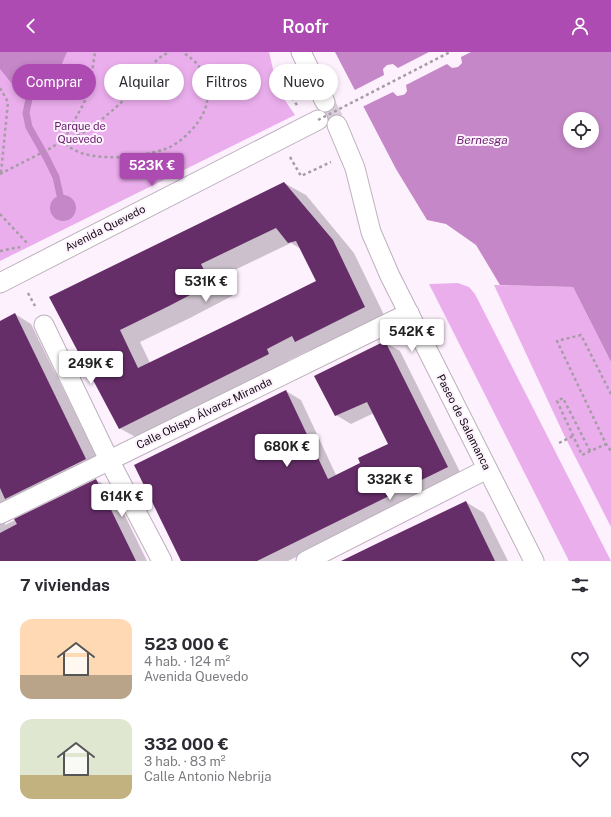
<!DOCTYPE html>
<html lang="es">
<meta charset="utf-8">
<style>
:root{--surface:#fff;--page:#f2f2f3;--text:#2b2b33;--muted:#7c7c81;--accent:#ad4bb2}
body{margin:0;font-family:"Public Sans",sans-serif;background:var(--page);color:var(--text);height:100vh;display:flex;flex-direction:column;font-size:15px;white-space:nowrap}
*{box-sizing:border-box;margin:0}
p{font-size:13px;color:var(--muted)}
.icon{flex:none;width:22px;height:22px;fill:none;stroke:currentColor;stroke-width:2;stroke-linecap:round;stroke-linejoin:round}
.map{position:relative;height:509px;overflow:hidden}
.details{display:flex;flex-direction:column;background:var(--surface);flex:1}
.details>*{flex:none}
.hud{position:absolute;left:12px;top:12px;width:400px;height:36px;display:flex;gap:8px}
.controls{position:absolute;left:563px;top:60px;display:grid;gap:8px}
.controls a{display:grid;place-items:center;width:36px;height:36px;border-radius:50%;background:var(--surface);box-shadow:0 2px 6px #0003;font-size:20px}
.price{position:absolute;translate:-50% -34px;padding:0 9px;border-radius:4px;background:#fff;color:#222;font-size:13px;line-height:26px;filter:drop-shadow(0 1px 2px #0008)}
.price::after{content:'';position:absolute;left:50%;top:24px;width:12px;height:9px;margin-left:-6px;background:inherit;clip-path:polygon(0 0,100% 0,50% 100%)}
.price.active{background:var(--accent);color:#fff}
ul{padding:0;list-style:none}
li{display:flex;align-items:center;gap:12px;height:100px;padding:0 20px}
li span{display:grid;place-items:center;flex:none;width:112px;height:80px;border-radius:12px;color:#555}
li>.icon{margin-inline-start:auto}
span .icon{width:48px;height:48px;fill:#fffc;stroke-width:1}
li b{font-size:17px}
h2{display:flex;justify-content:space-between;align-items:center;height:48px;padding:0 20px;font-size:17px}
.pill{padding:0 14px;border-radius:18px;background:var(--surface);box-shadow:0 2px 6px #0003;font-size:14px;line-height:36px}
.pill.active{background:var(--accent);color:#fff}
header{display:flex;justify-content:space-between;align-items:center;height:52px;padding:0 20px;background:var(--accent);color:#fff;font-size:18px;font-weight:600}
.map>svg:first-child{display:block}
</style>
<header><svg class="icon" aria-label="back" viewBox="0 0 24 24"><path d="M15 5l-7 7 7 7"/></svg>Roofr<svg class="icon" aria-label="person" viewBox="0 0 24 24"><circle cx="12" cy="8" r="4"/><path d="M4 21q1-7 8-7t8 7"/></svg></header>
<div class="map">
<svg width="611" height="509" viewBox="0 0 611 509">
<rect width="100%" height="100%" fill="#fef1fe"/>
<g fill="#ebaeed">
<polygon points="0,0 269,0 278,38 295,63 0,209"/>
<polygon points="458,231 469,235 475,242 611,509 569,509 429,232"/>
<polygon points="494,233 573,235 611,310 611,475 563,381"/>
</g>
<g fill="#c587c7" fill-rule="evenodd">
<path d="M0,0H67C59,18 51,43 29,47L17,38L0,17Z"/>
<path d="M335,0H611V310L573,235L500,233L476,193L446,172L427,168L396,117ZM570,67H592V89H570Z"/>
<circle cx="63" cy="156" r="13"/>
</g>
<polygon fill="#fef1fe" points="429,0 471,0 461,5 462,11 458,15 452,16 447,12 406,33 407,39 405,42 403,43 397,44 393,40 362,55 362,57 353,39 384,23 383,17 387,13 393,12 398,16"/>
<g fill="#0003" fill-rule="evenodd">
<path d="M284,131L306,143L354,201L386,267L317,301L310,298L287,309L290,314L141,388L119,376L51,245ZM291,191L301,197L317,229L150,311L140,290L190,266L232,244L222,224Z"/>
<polygon points="15,262 31,272 102,416 6,465 5,470 5,473 96,428 112,437 147,509 0,509 0,270"/>
<polygon points="385,290 400,299 462,424 288,509 182,509 286,339 301,348 336,423 361,411 389,392 374,361 351,372 336,363"/>
<polygon points="466,450 484,461 508,509 344,509"/>
</g>
<g fill="none" stroke-linecap="round" stroke-linejoin="round">
<polyline stroke="#c587c7" stroke-width="7" points="29,47 26,61 29,75 46,105 56,125 60,143"/>
</g>
<g fill="#662e69" fill-rule="evenodd">
<path d="M284,130L333,188L365,255L295,290L292,284L267,297L269,302L119,377L49,245ZM276,176L288,191L296,189L316,229L227,273L138,316L120,278L169,254L211,232L201,212Z"/>
<polygon points="15,261 86,407 5,447 0,436 0,269"/>
<polygon points="385,289 448,415 257,509 181,509 134,413 286,338 328,427 360,411 358,406 388,392 367,350 335,364 314,324"/>
<polygon points="96,427 136,509 0,509 0,481 17,472 14,467"/>
<polygon points="466,449 495,509 341,509 378,491"/>
</g>
<g fill="none" stroke-linecap="round" stroke-linejoin="round">
<polyline stroke="#daceda" stroke-width="19" stroke-dasharray="19 10" stroke-linecap="butt" points="325,50 337,73"/>
<defs>
<g id="minor">
<polyline points="301,0 325,50"/>
<polyline points="337,73 355,116 371,180 390,224 534,509"/>
<polyline points="0,231 318,68"/>
<polyline points="44,273 109,408 162,509"/>
<polyline points="0,462 409,261"/>
<polyline points="306,509 487,417"/>
</g>
</defs>
<use href="#minor" stroke="#bcb0bd" stroke-width="21"/>
<g stroke="#a69ca6" stroke-width="2.5" stroke-dasharray="3 3" stroke-linecap="butt">
<polyline points="287,23 287,37 298,55"/>
<polyline points="0,36 8,50 1,121"/>
<path d="M60,89C67,94 75,99 84,102C109,108 141,105 165,97C181,92 202,70 206,54C208,49 207,41 207,36C204,18 197,9 182,0"/>
<path d="M60,89C68,86 77,85 84,80C100,70 118,54 132,40C144,27 151,7 170,0"/>
<polyline points="290,105 301,124 331,110"/>
<polyline points="0,122 53,95 67,82 84,51 90,34 95,0"/>
<polyline points="0,162 28,192"/>
<polyline points="0,199 20,195"/>
<polyline points="28,241 35,254"/>
<polyline points="611,342 581,283 557,289 606,392 611,399"/>
<polyline points="559,391 573,384"/>
<polyline points="590,399 563,346 557,349 582,403 606,392"/>
</g>
<use href="#minor" stroke="#fff" stroke-width="19"/>
<polyline stroke="#a69ca6" stroke-width="2.5" stroke-dasharray="3 3" stroke-linecap="butt" points="318,68 450,0"/>
</g>
<g text-anchor="middle" stroke-width="4" stroke-linejoin="round" paint-order="stroke">
<g font-size="11" fill="#661a6a" stroke="#fef1fe">
<text x="80" y="78">Parque de<tspan x="80" dy="13">Quevedo</tspan></text>
</g>
<g font-size="11" fill="#0f0b0f" stroke="#fef1fe">
<text transform="translate(105 176) rotate(-27)" y="4">Avenida Quevedo</text>
<text transform="translate(204 361) rotate(-26)" y="4">Calle Obispo Álvarez Miranda</text>
<text transform="translate(464 370) rotate(63)" y="4">Paseo de Salamanca</text>
</g>
<g font-size="12" font-style="italic" fill="#6d2271" stroke="#fef1fe">
<text x="482" y="92">Bernesga</text>
</g>
</g>
</svg>
<div class="controls">
<a><svg class="icon" aria-label="locate" viewBox="0 0 24 24"><circle cx="12" cy="12" r="6"/><path d="M12 2v4M12 18v4M2 12h4M18 12h4"/></svg></a>
</div>
<b class="price active" style="left:152px;top:135px">523K €</b>
<b class="price" style="left:206px;top:251px">531K €</b>
<b class="price" style="left:412px;top:301px">542K €</b>
<b class="price" style="left:91px;top:333px">249K €</b>
<b class="price" style="left:287px;top:416px">680K €</b>
<b class="price" style="left:390px;top:449px">332K €</b>
<b class="price" style="left:122px;top:466px">614K €</b>
<div class="hud">
<a class="pill active">Comprar</a>
<a class="pill">Alquilar</a>
<a class="pill">Filtros</a>
<a class="pill">Nuevo</a>
</div>
</div>
<section class="details">
<h2>7 viviendas<svg class="icon" aria-label="filters" viewBox="0 0 24 24"><path d="M4 7h16M4 17h16"/><circle cx="9" cy="7" r="2"/><circle cx="15" cy="17" r="2"/></svg></h2>
<ul>
<li><span style="background:linear-gradient(#ffd9b3 70%,#b9a48a 0)"><svg class="icon" aria-label="home" viewBox="0 0 24 24"><path d="M3 11l9-7 9 7M6 9v11h12V9"/></svg></span><div><b>523 000 €</b><p>4 hab. · 124 m²</p><p>Avenida Quevedo</p></div><svg class="icon" aria-label="heart" viewBox="0 0 24 24"><path d="M12 20l-8-8c-3-5 5-10 8-4 3-6 11-1 8 4z"/></svg></li>
<li><span style="background:linear-gradient(#dfe7d0 70%,#c2b280 0)"><svg class="icon" aria-label="home" viewBox="0 0 24 24"><path d="M3 11l9-7 9 7M6 9v11h12V9"/></svg></span><div><b>332 000 €</b><p>3 hab. · 83 m²</p><p>Calle Antonio Nebrija</p></div><svg class="icon" aria-label="heart" viewBox="0 0 24 24"><path d="M12 20l-8-8c-3-5 5-10 8-4 3-6 11-1 8 4z"/></svg></li>
</ul>
</section>
